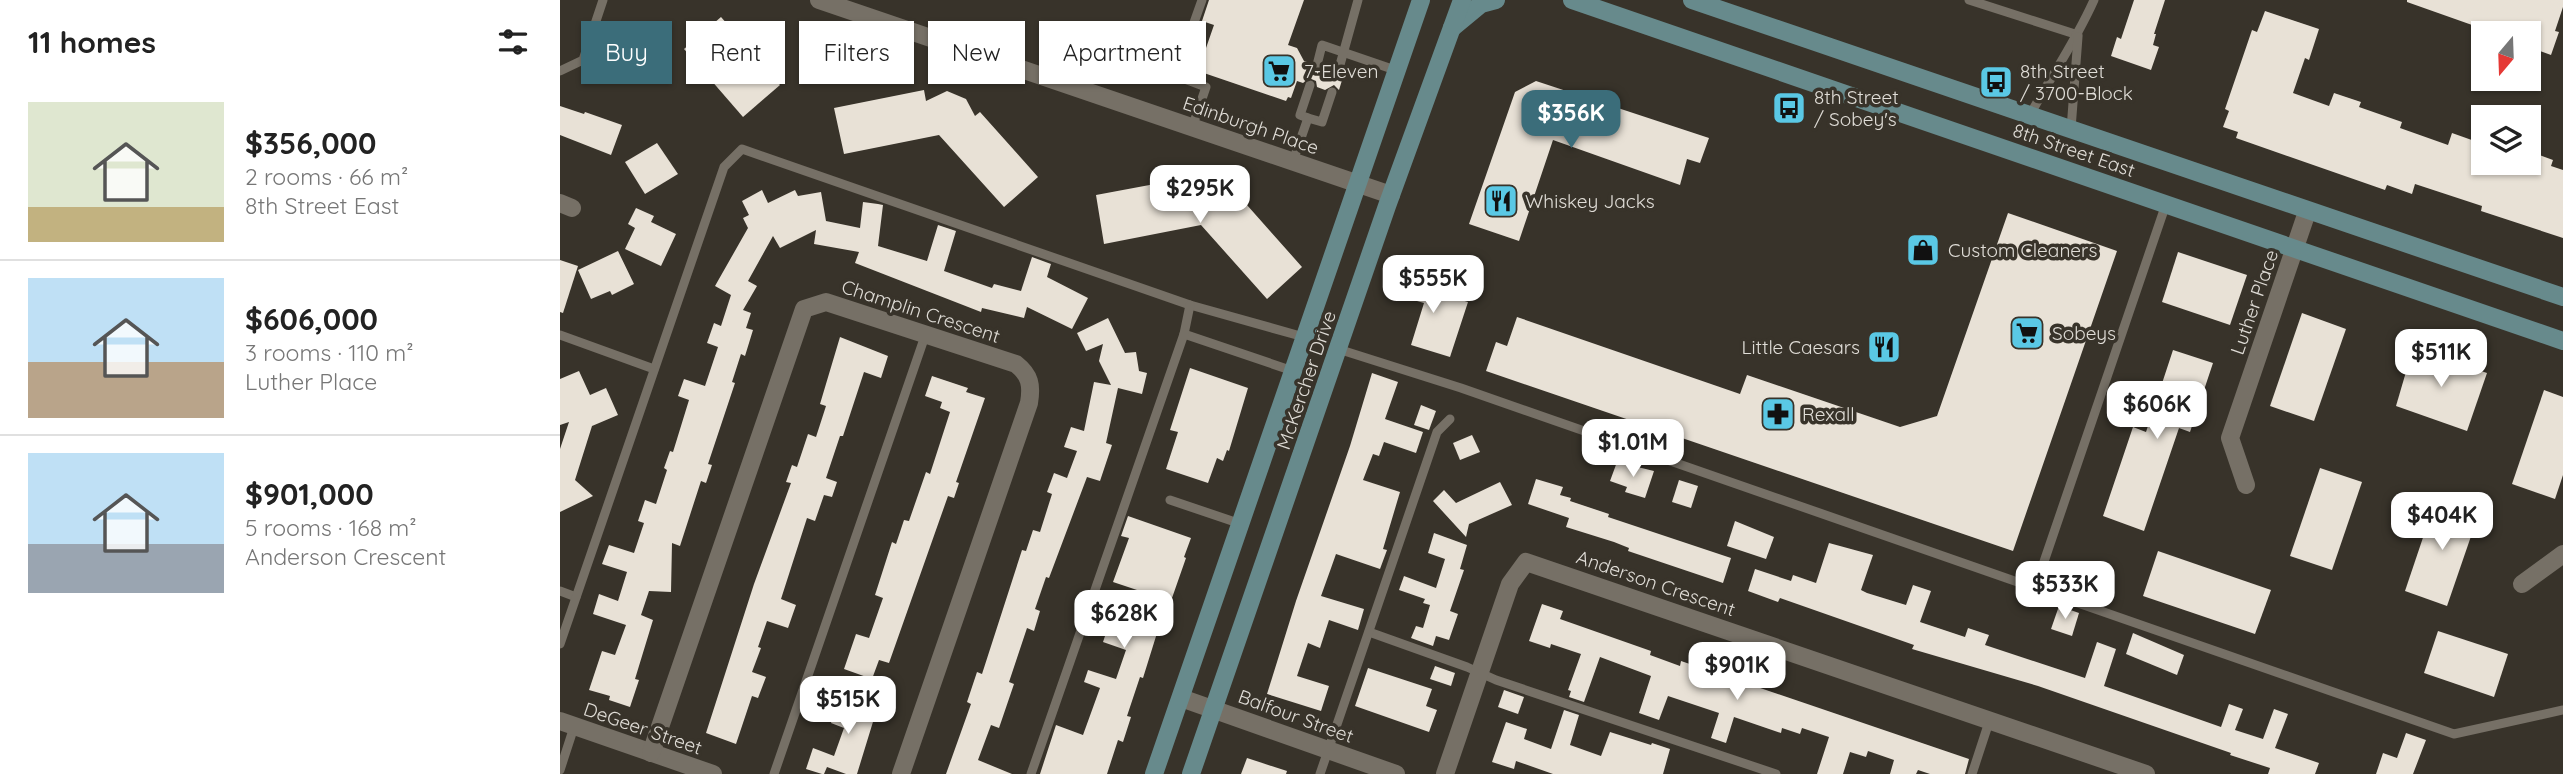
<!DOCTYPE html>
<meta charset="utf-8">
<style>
:root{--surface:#fff;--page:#f6f6f6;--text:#222;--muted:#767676;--line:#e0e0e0;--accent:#3b6d7a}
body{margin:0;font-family:Quicksand,sans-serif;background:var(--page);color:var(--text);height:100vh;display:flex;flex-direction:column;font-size:26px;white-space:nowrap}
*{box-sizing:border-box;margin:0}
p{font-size:23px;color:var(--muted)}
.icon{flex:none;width:38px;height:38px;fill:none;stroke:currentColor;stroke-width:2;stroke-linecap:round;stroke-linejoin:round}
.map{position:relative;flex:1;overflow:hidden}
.details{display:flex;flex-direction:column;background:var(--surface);width:560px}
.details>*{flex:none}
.hud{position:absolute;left:21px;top:21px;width:665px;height:63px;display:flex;gap:14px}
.needle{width:46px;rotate:199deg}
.fabs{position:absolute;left:1911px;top:21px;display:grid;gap:14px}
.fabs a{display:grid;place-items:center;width:70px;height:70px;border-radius:0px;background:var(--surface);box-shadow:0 2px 5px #0004;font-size:35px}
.price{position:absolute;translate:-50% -60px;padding:0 16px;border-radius:14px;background:#fff;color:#222;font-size:23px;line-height:46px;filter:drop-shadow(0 2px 4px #0008)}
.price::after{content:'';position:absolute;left:50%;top:42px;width:21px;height:16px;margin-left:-10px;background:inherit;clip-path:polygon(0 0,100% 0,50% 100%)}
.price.on{background:var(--accent);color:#fff}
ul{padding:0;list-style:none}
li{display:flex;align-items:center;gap:21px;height:175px;padding:0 28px}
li+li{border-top:2px solid var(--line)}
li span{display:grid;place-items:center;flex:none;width:196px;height:140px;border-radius:0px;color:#555}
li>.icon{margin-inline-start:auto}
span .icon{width:84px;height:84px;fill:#fffc;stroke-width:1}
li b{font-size:30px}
h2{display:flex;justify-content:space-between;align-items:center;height:84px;padding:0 28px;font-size:30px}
.chip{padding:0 24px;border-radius:0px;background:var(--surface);box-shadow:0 2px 5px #0004;font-size:24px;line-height:63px}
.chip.on{background:var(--accent);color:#fff}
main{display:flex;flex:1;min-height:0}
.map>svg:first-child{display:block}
</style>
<main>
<section class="details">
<h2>11 homes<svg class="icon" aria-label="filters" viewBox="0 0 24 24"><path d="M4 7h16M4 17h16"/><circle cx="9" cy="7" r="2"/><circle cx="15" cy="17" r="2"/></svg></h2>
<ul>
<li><span style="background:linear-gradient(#dfe7d0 75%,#c2b280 0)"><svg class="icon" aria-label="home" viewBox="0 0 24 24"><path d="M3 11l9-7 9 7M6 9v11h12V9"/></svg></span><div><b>$356,000</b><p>2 rooms · 66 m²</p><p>8th Street East</p></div></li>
<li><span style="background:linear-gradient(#bfe0f5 60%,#b9a48a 0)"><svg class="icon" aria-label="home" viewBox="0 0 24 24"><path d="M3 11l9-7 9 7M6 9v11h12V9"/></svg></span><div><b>$606,000</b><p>3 rooms · 110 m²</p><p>Luther Place</p></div></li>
<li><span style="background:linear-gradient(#bfe0f5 65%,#9aa5b1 0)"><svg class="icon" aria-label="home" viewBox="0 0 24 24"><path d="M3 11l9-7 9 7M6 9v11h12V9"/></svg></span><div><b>$901,000</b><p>5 rooms · 168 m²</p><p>Anderson Crescent</p></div></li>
</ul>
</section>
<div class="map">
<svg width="2003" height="774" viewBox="0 0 2003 774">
<rect width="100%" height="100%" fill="#38332a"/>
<g fill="#e8e1d6">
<polygon points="649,0 744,0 728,45 737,48 744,61 750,63 753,70 758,72 764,67 771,70 771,74 775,78 783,77 779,90 774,85 765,90 757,87 756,81 749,78 743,83 737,81 731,98 728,97 726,101 638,71 654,25 642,21"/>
<polygon points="1574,0 1605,0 1594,34 1596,34 1593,45 1599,47 1591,70 1551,56 1557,37 1561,39"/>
<polygon points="1847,0 2003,0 2003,7 1995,31 1999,32 1991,55 1969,47 1969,33 1928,33 1929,31 1847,2"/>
<polygon points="1705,11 1759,29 1749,60 1745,58 1733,93 1769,106 1774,93 1801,102 1799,107 1842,122 1840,128 1888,145 1892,133 1923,144 1923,163 1969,163 1969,157 1978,160 1979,155 1993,160 1991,166 2003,170 2003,238 1921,211 1922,206 1855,184 1852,194 1827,185 1825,190 1676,138 1678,132 1663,127 1669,111 1665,109 1692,30 1697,32"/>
<polygon points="161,17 220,85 183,117 124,49"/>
<polygon points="42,49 64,57 57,75 36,68"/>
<polygon points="976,81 1149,138 1140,163 1127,159 1120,185 993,140 959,241 909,224 955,92"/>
<polygon points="364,90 366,101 387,91 406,99 415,116 420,112 478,177 444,207 379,135 284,154 274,108"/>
<polygon points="0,106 24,114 25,112 62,125 51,155 0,135"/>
<polygon points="97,143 118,174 85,194 65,162"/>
<polygon points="627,178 628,184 649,181 663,186 675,200 679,196 742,267 707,299 641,225 544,244 536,195"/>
<polygon points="202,190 208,203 235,190 238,196 261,192 266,221 300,228 303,202 318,204 323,205 318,246 367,261 378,225 396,231 384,271 432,288 434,284 461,291 472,257 491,264 487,277 528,298 512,329 467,307 464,318 422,308 421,312 295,263 299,252 254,244 256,230 220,248 213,236 188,281 197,286 183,310 191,313 186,328 193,330 185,356 181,354 172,382 175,383 148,464 152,465 146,483 141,481 120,546 112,543 111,592 89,591 81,615 93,620 75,679 79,680 70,707 49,700 50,696 29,690 42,651 55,655 66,625 33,614 39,594 58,601 67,572 42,564 49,545 74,553 84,523 78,521 85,500 96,504 107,470 104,468 110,451 113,452 129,400 118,396 124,379 145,386 158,347 147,343 154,323 161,326 171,295 155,286 188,228 183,218 189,215 182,201"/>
<polygon points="76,208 94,216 91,222 116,234 101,266 65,249 75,228 68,224"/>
<polygon points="1448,213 1557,251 1453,551 926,371 936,342 947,346 957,317 1180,394 1187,375 1340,427 1377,416"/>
<polygon points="58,251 74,284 52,295 50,291 31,299 18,270"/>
<polygon points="1618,252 1687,275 1670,325 1602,302"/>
<polygon points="0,260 18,266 3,313 0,312"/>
<polygon points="844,269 869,277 865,289 908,302 890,357 851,345 864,303 836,295"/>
<polygon points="1742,313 1786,329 1754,421 1710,406"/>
<polygon points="548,318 565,353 576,352 579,371 587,373 582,394 558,388 546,443 552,445 540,481 527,477 489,578 486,577 475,609 480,611 474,631 467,628 449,682 454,684 439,728 431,725 418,760 452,774 386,774 411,704 407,702 417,672 422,674 462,550 466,551 473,530 480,532 492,494 487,492 494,473 507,478 517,451 504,447 511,427 524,431 534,382 551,385 539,361 543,344 526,351 517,333"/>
<polygon points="280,337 328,356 321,378 304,372 283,436 280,436 266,478 277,482 272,497 264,495 255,521 247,518 221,599 236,605 228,628 207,621 198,647 201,648 192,672 206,677 198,698 192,696 176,744 146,733 194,584 231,483 226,482 232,465 237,467 248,434 256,437 266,406 260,404"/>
<polygon points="1853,348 1927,373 1907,431 1836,406"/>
<polygon points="1613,350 1653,363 1630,432 1619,428 1584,531 1543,516 1573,427 1586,432"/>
<polygon points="630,368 688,388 669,451 667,450 663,461 657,458 648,483 606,469 618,432 610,430"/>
<polygon points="19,371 30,395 46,388 58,415 32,426 15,480 33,496 0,512 0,449 9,422 0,425 0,379"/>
<polygon points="812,373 838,382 825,419 863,432 856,453 824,442 819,456 813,454 803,480 840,492 823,549 827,550 820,569 776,554 770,571 761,596 804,609 798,630 769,620 760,648 748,643 737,676 769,686 761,711 707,694 736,601 790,446"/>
<polygon points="372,376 408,388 406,392 425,398 396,482 399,483 394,498 388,496 329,663 319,660 312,679 284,669 296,634 309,638 323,598 315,595 332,542 336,544 344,520 349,521 366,472 370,474 390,412 380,408 382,402 365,396"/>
<polygon points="1984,390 2003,397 2003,475 1995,499 1952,484"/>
<polygon points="861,405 876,411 869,430 854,425"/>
<polygon points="912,435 920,452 900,460 893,443"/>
<polygon points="1057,462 1094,471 1085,498 1065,492 1067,487 1050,481"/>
<polygon points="1760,468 1802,482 1772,570 1730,556"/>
<polygon points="976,479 1003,487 1000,495 1011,498 1010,501 1049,514 1048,517 1171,558 1163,583 1068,551 1069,548 1054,542 1006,527 1009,518 968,504"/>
<polygon points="1119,480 1138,486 1131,508 1112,502"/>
<polygon points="940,482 952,505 909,524 906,537 873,501 884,490 896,503"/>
<polygon points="1876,499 1919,513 1887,606 1845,591"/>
<polygon points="568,516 631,538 624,557 626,558 605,618 602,617 583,678 580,677 567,716 571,717 563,742 558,740 547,774 480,774 496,725 523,735 540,688 524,682 528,670 556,679 566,650 543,642 551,618 571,625 583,592 553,582 569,538 561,536"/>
<polygon points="1175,521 1214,537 1206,559 1167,546"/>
<polygon points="874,533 907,545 900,569 904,570 890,611 898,614 889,640 876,636 873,646 851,638 856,626 863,628 870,605 863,603 865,599 839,590 844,576 876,588 885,559 868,553"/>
<polygon points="1269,543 1313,555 1301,590 1307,593 1346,605 1353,585 1371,591 1360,622 1405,637 1408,628 1429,635 1425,645 1525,678 1537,642 1556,649 1544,686 1661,727 1669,704 1683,709 1675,730 1703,739 1714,709 1728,714 1715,748 1759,763 1755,774 1708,774 1710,768 1670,755 1671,753 1478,686 1352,649 1354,645 1220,598 1218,602 1188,591 1195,569 1231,581 1233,575 1256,583"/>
<polygon points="1598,551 1711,590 1695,634 1583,596"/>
<polygon points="982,604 1003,611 1000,619 1091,651 1090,655 1120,666 1121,661 1409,759 1405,774 1370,774 1358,770 1356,774 1330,774 1334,760 1308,751 1306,757 1290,752 1283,774 1257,774 1269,737 1242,728 1240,734 1222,728 1221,733 1174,717 1166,743 1151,738 1159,713 1108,696 1099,720 1079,713 1091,676 1040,657 1024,702 1009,697 1011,691 1008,690 1021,654 991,644 990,648 969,641"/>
<polygon points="1499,606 1519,613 1512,636 1491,629"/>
<polygon points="1878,631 1948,654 1934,697 1864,673"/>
<polygon points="1573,633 1624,655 1617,675 1566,654"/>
<polygon points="875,666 895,673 891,686 870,679"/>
<polygon points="808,668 872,689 866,706 877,710 869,732 795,706"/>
<polygon points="944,690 964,697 958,714 938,707"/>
<polygon points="302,693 320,699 297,774 286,774 267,767 264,774 262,774 246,769 253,748 274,756 284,728 271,723 279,697 298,703"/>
<polygon points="1004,710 1019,715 1010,745 1041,756 1050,732 1091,745 1092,743 1110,749 1103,774 993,774 956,761 954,769 932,762 946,722 967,729 964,739 991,749"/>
<polygon points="1846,733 1866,740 1853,774 1816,774 1823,753 1837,758"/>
<polygon points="687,758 727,771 726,774 681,774"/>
</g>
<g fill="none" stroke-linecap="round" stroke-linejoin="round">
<g stroke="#767066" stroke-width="9">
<polyline points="1409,0 1518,35"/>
<polyline points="757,65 762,45 838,71"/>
<polyline points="0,71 23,60 43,0"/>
<polyline points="778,72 798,0"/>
<path d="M1470,115C1491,76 1516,41 1534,0"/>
<polyline points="748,118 740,115 750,85"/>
<polyline points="632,128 646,87 622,78 631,31 642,0"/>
<polyline points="1511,129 1518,37"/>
<polyline points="733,161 748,118 762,122 772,92"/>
<polyline points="624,334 733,371"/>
<polyline points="0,335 94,369"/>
<polyline points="778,349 901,388 1894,734 2003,710"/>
<polyline points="610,500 681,524"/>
<polyline points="1475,588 1606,204"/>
<polyline points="0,591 16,597"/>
<polyline points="809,632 907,667 936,680 1216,774"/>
<polyline points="0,644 164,167 182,149 630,305 744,337"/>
<polyline points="0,770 14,727"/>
<polyline points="214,774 365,336"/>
<polyline points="471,774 624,334 630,305"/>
<polyline points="760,774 877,432 890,419"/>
<polyline points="1412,774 1430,719"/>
</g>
<g stroke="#767066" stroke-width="18">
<polyline points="259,0 831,195"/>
<polyline points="0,203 12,208"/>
<polyline points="1686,485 1670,438 1747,212"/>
<polyline points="1962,584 2003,554"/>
<polyline points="621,698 836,774"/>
<polyline points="0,721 153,774"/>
<path d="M91,753L244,309L266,302L456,364C470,375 472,385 469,403L341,774"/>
<polyline points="885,774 950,584 966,562 1586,774"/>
</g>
<g stroke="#678a8c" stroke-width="18">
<polyline points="1012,0 2003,341"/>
<polyline points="1132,0 2003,297"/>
<polyline points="892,28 921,4 936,0"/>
<polyline points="594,774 861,0"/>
<polyline points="631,774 827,206 902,0"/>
</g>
</g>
<defs>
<symbol id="supermarket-square" viewBox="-11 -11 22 22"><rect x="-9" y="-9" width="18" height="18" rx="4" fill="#5ac8e5" stroke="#38332a"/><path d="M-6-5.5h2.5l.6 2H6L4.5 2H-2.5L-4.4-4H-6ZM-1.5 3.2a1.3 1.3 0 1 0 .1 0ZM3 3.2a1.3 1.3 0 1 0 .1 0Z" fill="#111"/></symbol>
<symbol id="bus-square" viewBox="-11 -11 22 22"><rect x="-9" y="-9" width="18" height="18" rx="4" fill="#5ac8e5" stroke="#38332a"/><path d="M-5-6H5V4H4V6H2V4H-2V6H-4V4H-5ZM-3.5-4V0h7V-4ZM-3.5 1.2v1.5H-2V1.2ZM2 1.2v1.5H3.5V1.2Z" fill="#111"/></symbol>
<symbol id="restaurant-square" viewBox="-11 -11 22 22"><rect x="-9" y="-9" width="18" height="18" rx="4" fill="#5ac8e5" stroke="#38332a"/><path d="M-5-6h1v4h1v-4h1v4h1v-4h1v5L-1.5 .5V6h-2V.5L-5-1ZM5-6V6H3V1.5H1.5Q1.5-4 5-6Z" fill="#111"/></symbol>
<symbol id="shop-square" viewBox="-11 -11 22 22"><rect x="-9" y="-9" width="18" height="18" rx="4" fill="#5ac8e5" stroke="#38332a"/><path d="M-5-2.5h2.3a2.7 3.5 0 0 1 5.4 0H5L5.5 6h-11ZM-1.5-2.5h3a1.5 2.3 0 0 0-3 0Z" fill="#111"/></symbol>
<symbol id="pharmacy-square" viewBox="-11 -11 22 22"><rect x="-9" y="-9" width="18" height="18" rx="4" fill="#5ac8e5" stroke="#38332a"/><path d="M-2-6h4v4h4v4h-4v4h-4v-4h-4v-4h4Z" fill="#111"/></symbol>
</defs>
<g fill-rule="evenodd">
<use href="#supermarket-square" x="700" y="52" width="38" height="38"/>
<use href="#bus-square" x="1417" y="63" width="38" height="38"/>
<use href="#bus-square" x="1210" y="89" width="38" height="38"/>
<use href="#restaurant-square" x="922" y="182" width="38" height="38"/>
<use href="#shop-square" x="1344" y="231" width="38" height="38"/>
<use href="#supermarket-square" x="1448" y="314" width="38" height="38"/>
<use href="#restaurant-square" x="1305" y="328" width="38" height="38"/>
<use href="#pharmacy-square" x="1199" y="395" width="38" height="38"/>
</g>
<g text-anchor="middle" stroke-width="7" stroke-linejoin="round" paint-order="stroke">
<g font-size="19" fill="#e0ddd7" stroke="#38332a" text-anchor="start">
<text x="744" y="78">7-Eleven</text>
<text x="1460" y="78">8th Street<tspan x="1460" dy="22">/ 3700-Block</tspan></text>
<text x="1254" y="104">8th Street<tspan x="1254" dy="22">/ Sobey's</tspan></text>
<text x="965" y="208">Whiskey Jacks</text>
<text x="1388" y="257">Custom Cleaners</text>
<text x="1492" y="340">Sobeys</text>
<text x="1300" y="354" text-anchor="end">Little Caesars</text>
<text x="1242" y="421">Rexall</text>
</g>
<g font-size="19" fill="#e0ddd7" stroke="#38332a">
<text transform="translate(691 125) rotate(19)" y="7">Edinburgh Place</text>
<text transform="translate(1514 150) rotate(19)" y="7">8th Street East</text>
<text transform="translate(1694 302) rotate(-71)" y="7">Luther Place</text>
<text transform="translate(361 311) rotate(18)" y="7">Champlin Crescent</text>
<text transform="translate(746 380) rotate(-71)" y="7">McKercher Drive</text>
<text transform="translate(1096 583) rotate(19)" y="7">Anderson Crescent</text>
<text transform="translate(736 716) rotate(20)" y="7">Balfour Street</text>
<text transform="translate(83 728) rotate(19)" y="7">DeGeer Street</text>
</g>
</g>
</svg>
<div class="fabs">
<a><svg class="needle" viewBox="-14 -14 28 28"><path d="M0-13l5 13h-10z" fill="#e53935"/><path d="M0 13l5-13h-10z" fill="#767676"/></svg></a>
<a><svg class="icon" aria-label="layers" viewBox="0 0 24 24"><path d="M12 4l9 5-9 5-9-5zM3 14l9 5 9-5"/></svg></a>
</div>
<b class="price on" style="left:1011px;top:150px">$356K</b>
<b class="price" style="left:640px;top:225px">$295K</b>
<b class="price" style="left:873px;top:315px">$555K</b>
<b class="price" style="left:1881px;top:389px">$511K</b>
<b class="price" style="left:1597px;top:441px">$606K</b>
<b class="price" style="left:1073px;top:479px">$1.01M</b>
<b class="price" style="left:1882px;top:552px">$404K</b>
<b class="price" style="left:1505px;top:621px">$533K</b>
<b class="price" style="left:564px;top:650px">$628K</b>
<b class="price" style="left:1177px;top:702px">$901K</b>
<b class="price" style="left:288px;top:736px">$515K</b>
<div class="hud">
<a class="chip on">Buy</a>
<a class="chip">Rent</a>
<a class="chip">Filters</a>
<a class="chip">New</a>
<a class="chip">Apartment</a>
</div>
</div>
</main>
